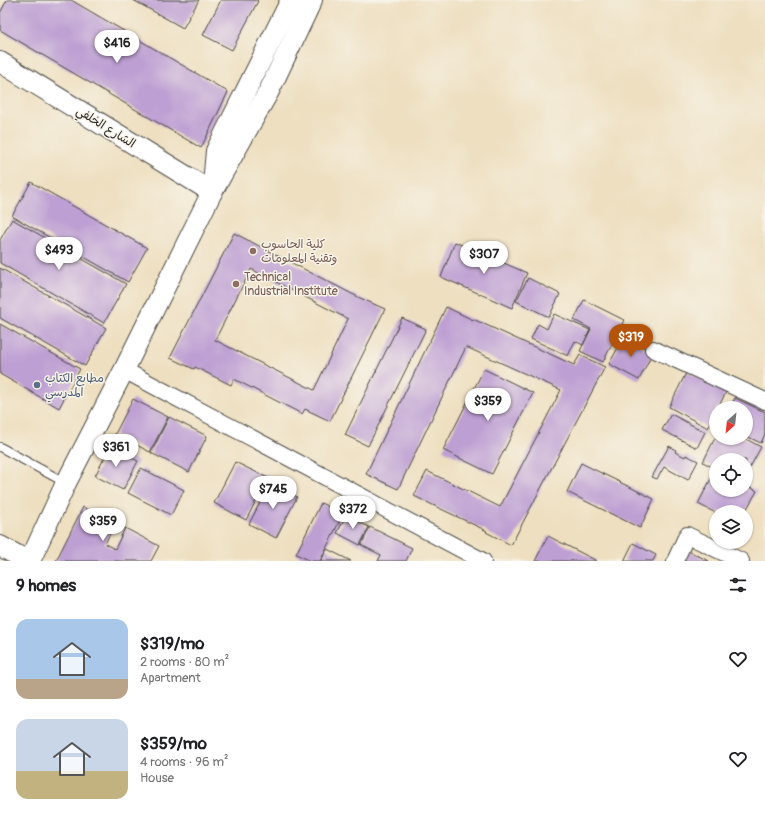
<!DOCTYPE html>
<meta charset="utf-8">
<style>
:root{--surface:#fff;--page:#f6f6f6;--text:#202124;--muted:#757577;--accent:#b45309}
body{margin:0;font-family:Pangolin,"Playpen Sans Arabic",sans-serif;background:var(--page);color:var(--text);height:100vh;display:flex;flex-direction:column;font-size:15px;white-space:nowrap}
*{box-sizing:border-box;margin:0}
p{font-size:13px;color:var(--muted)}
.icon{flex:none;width:22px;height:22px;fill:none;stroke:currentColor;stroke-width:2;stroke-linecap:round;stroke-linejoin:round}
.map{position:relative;height:561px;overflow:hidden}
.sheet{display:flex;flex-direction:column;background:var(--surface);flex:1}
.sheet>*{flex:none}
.needle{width:26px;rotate:207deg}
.controls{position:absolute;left:709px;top:401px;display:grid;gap:8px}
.controls a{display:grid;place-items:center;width:44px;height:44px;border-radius:50%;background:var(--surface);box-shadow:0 1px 3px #0004;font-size:20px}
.price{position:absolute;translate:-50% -34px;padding:0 9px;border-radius:14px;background:#fff;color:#222;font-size:13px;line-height:26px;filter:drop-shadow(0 1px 2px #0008)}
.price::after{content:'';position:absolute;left:50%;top:24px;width:12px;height:9px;margin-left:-6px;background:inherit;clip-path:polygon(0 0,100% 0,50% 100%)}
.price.selected{background:var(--accent);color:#fff}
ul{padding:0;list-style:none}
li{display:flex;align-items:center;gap:12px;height:100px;padding:0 16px}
li span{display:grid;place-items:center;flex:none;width:112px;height:80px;border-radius:12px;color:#555}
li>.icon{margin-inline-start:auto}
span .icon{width:48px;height:48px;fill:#fffc;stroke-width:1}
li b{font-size:17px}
h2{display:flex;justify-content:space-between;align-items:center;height:48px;padding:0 16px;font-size:17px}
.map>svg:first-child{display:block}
</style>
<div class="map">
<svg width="765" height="561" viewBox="0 0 765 561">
<rect width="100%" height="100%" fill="#f7f3e8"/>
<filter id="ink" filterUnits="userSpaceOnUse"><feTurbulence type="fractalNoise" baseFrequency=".025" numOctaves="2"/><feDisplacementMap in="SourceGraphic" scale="8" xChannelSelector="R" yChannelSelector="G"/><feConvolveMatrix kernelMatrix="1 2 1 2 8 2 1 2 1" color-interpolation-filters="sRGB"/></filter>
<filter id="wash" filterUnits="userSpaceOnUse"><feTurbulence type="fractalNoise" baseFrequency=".012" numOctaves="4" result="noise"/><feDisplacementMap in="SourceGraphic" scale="16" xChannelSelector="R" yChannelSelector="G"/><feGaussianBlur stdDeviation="0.9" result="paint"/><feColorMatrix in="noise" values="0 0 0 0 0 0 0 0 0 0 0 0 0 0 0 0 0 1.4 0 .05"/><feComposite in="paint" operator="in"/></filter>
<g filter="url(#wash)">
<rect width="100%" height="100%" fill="#eedfc0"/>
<g id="blocks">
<g fill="#bd9fd3" fill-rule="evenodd">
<polygon points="7,0 71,0 228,92 201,148 0,30 0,13"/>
<polygon points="133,0 199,0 183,28"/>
<polygon points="221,0 257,0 258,1 232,50 203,35"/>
<polygon points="31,182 147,248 128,282 12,216"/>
<polygon points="12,219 126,284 104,323 0,263 0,240"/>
<path d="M234,233L358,297L385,309L330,421L305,409L302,414L234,379L231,385L195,367L194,369L170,358ZM251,269L348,319L314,390L215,340Z"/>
<polygon points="455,242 527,273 512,308 441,277"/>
<polygon points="0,268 106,328 85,366 0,318"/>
<polygon points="528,278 560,294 549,317 516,301"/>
<polygon points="584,300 624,320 603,362 580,351 591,329 574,320"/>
<polygon points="446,307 473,320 473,319 574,365 580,355 605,367 511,545 486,532 487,531 414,496 427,471 500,507 561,390 466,347 398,489 366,474"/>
<polygon points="554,314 590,330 583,345 575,341 568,356 531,339 538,324 547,329"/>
<polygon points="402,318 426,329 368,446 345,435"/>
<polygon points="0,324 80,369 59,408 0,374"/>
<polygon points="624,337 653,352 639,380 609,364"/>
<polygon points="484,369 533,393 492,474 443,450"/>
<polygon points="687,371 726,392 718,408 716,408 716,412 708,428 669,407"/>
<polygon points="735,398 765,412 765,434 761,443 746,436 746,408 730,408"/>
<polygon points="133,399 168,417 150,452 115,434"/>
<polygon points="671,414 705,432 697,448 662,430"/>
<polygon points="169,417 207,436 189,472 151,453"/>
<polygon points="715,438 744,438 761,447 747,473 746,472 746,460 716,460 716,490 746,490 746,485 757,491 745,512 716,512 716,513 698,504 716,469 703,462"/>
<polygon points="669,446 676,450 675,452 685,457 686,455 698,461 688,480 664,467 657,479 652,477"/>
<polygon points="110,447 138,461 123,490 95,476"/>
<polygon points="235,462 268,478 246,520 214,503"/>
<polygon points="581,463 654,499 640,528 567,492"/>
<polygon points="141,468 184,490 171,515 128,493"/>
<polygon points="270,483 297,497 276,538 249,524"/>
<polygon points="321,503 343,514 320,561 311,561 296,554"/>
<polygon points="83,507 115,523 105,544 115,549 125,528 159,546 151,561 56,561"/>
<polygon points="346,516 369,527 360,545 337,533"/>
<polygon points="370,527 412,548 406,561 378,561 381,555 361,545"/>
<polygon points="548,536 597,561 535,561"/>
<polygon points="633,543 656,555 653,561 624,561"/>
<polygon points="327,549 351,561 321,561"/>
<polygon points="686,550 709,561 681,561"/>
</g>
</g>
</g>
<g filter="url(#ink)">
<use href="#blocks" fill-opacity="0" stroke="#484641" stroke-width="1"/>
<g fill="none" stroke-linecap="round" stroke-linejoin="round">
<defs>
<polyline id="service" points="0,447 66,483"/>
<g id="minor">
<polyline points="653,349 765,401"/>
<polyline points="124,370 483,561"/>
<polyline points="675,561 687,535 741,561"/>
</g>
<g id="tertiary">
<polyline points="0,62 212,192"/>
<polyline points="213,184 216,151 291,0"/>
<polyline points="0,546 28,561"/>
<polyline points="30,561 66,483 124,370 212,192 269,91 312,0"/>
</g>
</defs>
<use href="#service" stroke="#484641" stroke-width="10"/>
<use href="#minor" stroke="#484641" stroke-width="18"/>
<use href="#tertiary" stroke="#484641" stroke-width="22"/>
<use href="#service" stroke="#fff" stroke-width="8"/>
<use href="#minor" stroke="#fff" stroke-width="16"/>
<use href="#tertiary" stroke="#fff" stroke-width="20"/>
</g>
</g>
<g fill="#8d6e63" stroke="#f7f3e8" stroke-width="1.5">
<circle cx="253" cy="251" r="4"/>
<circle cx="236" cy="284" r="4"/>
</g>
<circle fill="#5c6f8a" stroke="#f7f3e8" stroke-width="1.5" cx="37" cy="385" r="4"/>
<g text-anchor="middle" stroke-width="3" stroke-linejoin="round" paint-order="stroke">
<g font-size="12" fill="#2b2b2b" stroke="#f7f3e8">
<text transform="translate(106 127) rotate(32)" y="4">الشارع الخلفي</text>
</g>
<g font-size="12" fill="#785e54" stroke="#f7f3e8" text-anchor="start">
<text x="261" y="248">كلية الحاسوب<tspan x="261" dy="14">وتقنية المعلومات</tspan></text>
<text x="244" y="281">Technical<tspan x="244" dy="14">Industrial Institute</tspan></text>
</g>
<g font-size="12" fill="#4e5e75" stroke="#f7f3e8" text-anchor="start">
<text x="45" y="382">مطابع الكتاب<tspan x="45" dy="14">المدرسي</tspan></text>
</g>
</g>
</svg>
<div class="controls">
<a><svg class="needle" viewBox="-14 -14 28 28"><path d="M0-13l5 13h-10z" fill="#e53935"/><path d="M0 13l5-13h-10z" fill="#757577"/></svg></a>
<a><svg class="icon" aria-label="locate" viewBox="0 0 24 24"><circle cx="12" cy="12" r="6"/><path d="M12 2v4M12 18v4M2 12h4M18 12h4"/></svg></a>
<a><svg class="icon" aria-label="layers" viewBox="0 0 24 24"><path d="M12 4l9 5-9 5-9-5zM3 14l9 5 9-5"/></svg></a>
</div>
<b class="price" style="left:117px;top:64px">$416</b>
<b class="price" style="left:59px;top:271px">$493</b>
<b class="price" style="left:484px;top:275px">$307</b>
<b class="price selected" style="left:631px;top:358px">$319</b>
<b class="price" style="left:488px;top:422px">$359</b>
<b class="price" style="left:116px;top:468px">$361</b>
<b class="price" style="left:273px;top:510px">$745</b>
<b class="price" style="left:353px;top:530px">$372</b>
<b class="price" style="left:103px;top:542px">$359</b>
</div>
<section class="sheet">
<h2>9 homes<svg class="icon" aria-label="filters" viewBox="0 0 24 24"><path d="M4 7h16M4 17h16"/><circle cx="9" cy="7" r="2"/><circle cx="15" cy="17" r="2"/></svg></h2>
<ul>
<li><span style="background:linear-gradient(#a9c7e8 75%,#b9a48a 0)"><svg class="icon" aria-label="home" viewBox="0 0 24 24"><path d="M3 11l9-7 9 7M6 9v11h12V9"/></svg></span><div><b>$319/mo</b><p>2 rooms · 80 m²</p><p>Apartment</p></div><svg class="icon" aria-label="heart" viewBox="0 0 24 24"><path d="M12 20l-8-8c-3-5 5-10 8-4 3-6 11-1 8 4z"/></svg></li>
<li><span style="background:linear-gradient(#c9d6e8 65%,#c2b280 0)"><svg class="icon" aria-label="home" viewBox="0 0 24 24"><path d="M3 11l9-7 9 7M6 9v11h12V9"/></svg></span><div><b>$359/mo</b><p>4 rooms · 96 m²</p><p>House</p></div><svg class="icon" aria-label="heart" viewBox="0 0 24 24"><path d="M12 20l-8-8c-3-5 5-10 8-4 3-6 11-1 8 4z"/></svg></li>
</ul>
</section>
